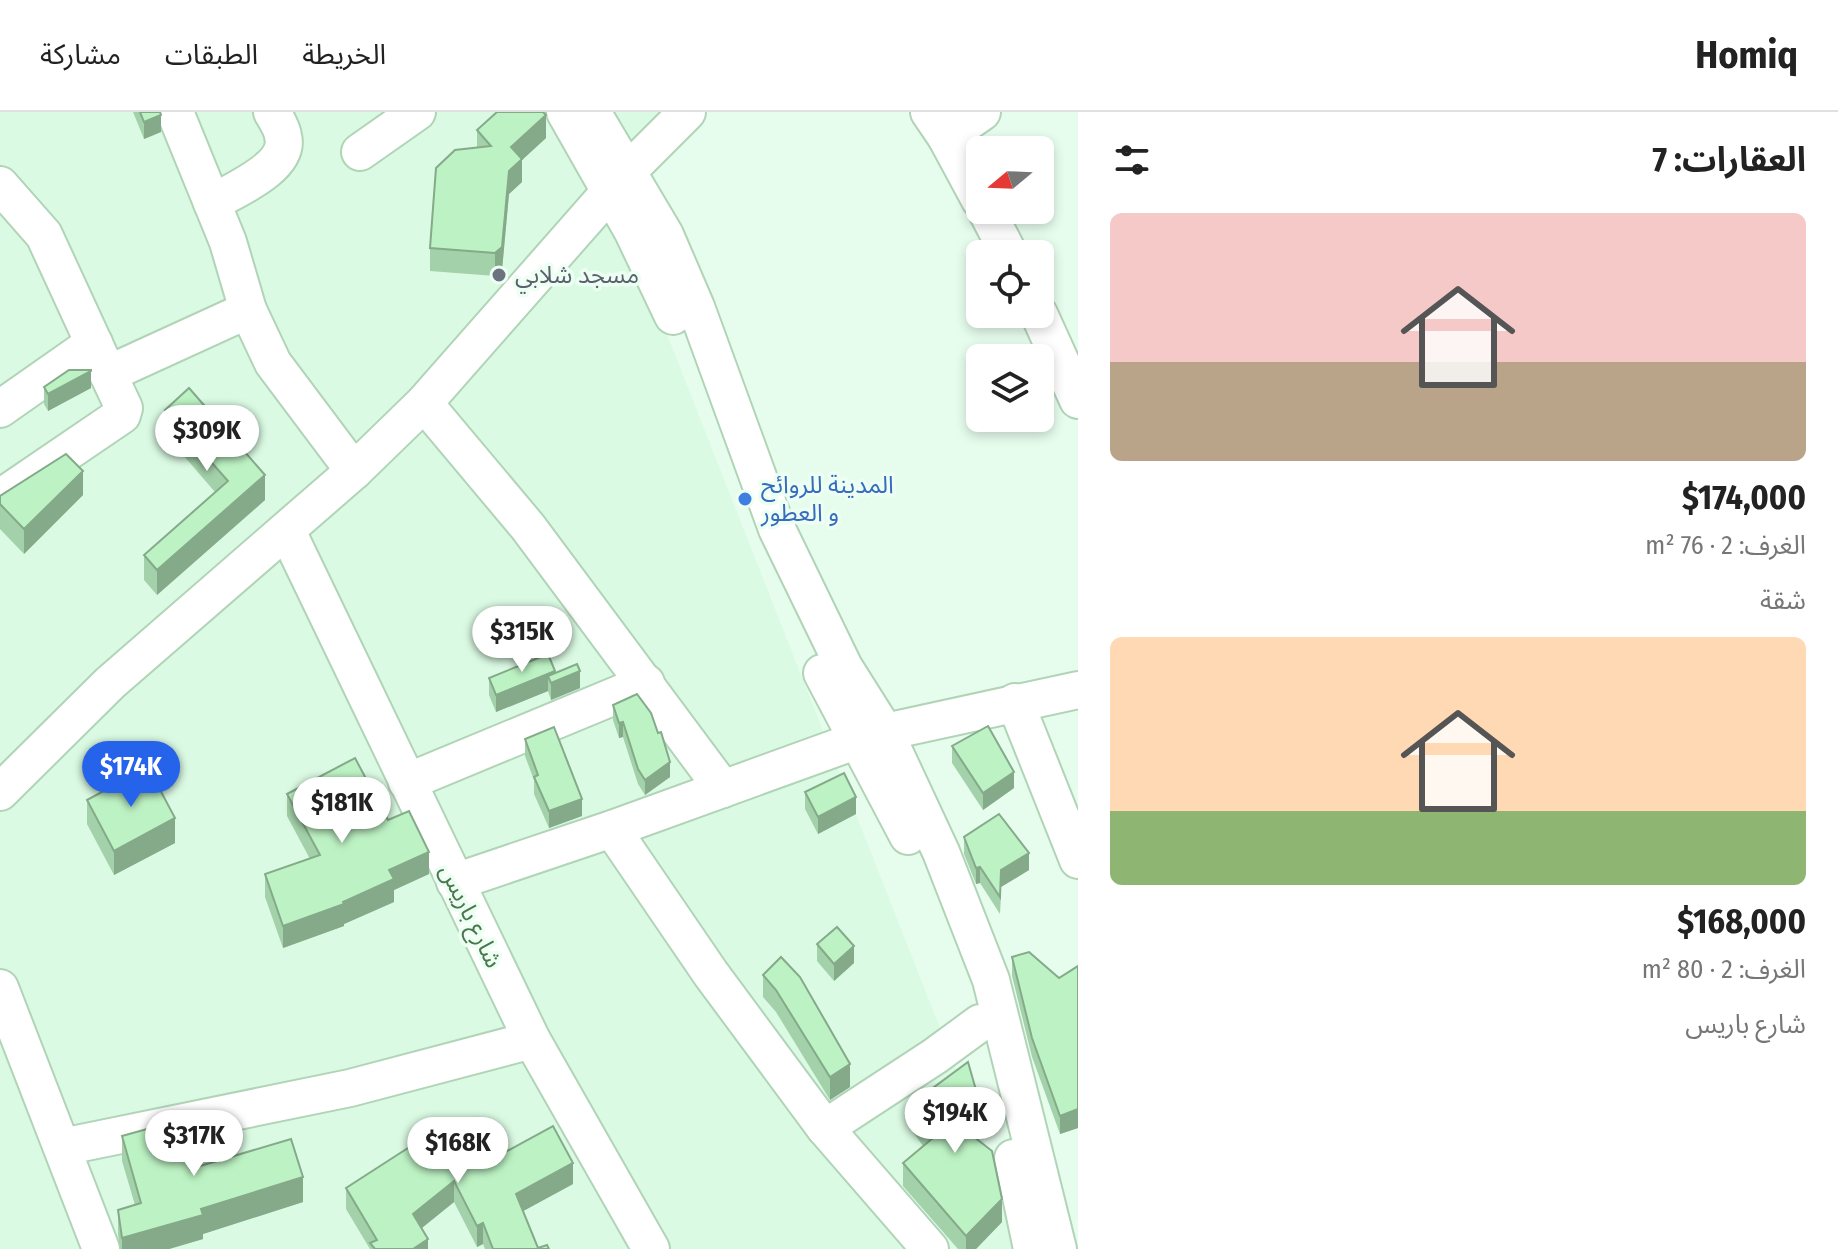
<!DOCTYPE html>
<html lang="ar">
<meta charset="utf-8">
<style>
:root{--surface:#fff;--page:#f6f6f6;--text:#222;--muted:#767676;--line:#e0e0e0;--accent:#2563eb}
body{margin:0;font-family:"Fira Sans Condensed","Noto Sans Arabic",sans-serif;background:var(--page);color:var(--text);direction:rtl;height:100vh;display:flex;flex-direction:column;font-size:30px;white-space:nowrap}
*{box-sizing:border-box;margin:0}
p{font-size:26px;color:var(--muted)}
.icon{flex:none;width:44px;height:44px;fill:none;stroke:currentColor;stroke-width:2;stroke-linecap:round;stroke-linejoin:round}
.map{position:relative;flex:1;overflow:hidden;direction:ltr}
.details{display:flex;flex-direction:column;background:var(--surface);width:760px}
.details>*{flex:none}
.needle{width:52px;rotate:251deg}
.fabs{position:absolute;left:966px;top:24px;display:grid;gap:16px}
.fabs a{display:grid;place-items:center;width:88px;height:88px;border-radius:12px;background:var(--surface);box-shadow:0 4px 12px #0003;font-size:40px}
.price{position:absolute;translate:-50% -68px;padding:0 18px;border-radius:28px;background:#fff;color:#222;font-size:26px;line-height:52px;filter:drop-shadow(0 2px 4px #0008)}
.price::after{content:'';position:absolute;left:50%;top:48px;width:24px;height:18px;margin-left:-12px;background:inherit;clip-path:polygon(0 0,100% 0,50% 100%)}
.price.on{background:var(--accent);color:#fff}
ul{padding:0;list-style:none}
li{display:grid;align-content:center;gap:16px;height:424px;padding:0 32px}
li span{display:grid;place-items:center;height:248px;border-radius:12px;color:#555}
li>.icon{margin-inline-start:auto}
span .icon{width:144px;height:144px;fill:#fffc;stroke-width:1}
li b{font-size:34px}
h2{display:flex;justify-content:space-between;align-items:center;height:96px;padding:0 32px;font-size:34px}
header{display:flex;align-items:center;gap:48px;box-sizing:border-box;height:112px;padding:0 40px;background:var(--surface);border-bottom:2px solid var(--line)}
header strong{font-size:38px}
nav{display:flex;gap:44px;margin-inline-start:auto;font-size:28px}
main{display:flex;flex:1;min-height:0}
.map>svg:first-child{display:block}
</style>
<header>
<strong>Homiq</strong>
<nav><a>الخريطة</a><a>الطبقات</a><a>مشاركة</a></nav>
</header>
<main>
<section class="details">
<h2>العقارات: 7<svg class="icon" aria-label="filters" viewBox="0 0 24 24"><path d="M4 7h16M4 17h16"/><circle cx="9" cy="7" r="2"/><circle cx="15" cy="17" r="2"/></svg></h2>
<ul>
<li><span style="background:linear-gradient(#f6c9c9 60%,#b9a48a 0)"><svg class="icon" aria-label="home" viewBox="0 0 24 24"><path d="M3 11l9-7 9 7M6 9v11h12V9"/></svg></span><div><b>$174,000</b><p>الغرف: 2 · 76 m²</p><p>شقة</p></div></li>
<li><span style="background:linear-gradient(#ffd9b3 70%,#8fb573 0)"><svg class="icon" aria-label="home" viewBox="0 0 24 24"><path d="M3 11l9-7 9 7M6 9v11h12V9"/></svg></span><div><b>$168,000</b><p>الغرف: 2 · 80 m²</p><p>شارع باريس</p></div></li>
</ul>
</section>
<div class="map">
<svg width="1078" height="1137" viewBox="0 0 1078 1137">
<rect width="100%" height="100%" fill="#e6fdee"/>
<g fill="#dafae3">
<polygon points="0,0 565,0 611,80 1027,1137 0,1137 0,688 422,283 0,678"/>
<polygon points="595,0 685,0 629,58"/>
</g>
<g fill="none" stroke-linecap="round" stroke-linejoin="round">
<defs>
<g id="minor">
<polyline points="175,0 228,130 248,198 273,251 354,359"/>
<polyline points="565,0 632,118 673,204"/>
<polyline points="592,0 665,123 696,195 777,417 844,555 885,620 941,740 991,868 1058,1137"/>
<polyline points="929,0 946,25 980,88"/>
<polyline points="946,25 982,0"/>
<polyline points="360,40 417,0"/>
<polyline points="0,73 44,123 108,262 248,198"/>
<path d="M212,91C234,78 291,55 283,24C282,16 276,7 272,0"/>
<polyline points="986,98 1009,142"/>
<polyline points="1039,202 1078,288"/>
<polyline points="424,291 528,415 723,677"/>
<polyline points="0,297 94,231"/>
<polyline points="0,386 122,303 124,296 108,262"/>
<polyline points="287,419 532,928 651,1137"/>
<polyline points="822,561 908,724"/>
<polyline points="1015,590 1078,748"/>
<polyline points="885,620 1078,578"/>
<polyline points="407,670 646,571"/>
<polyline points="0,680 110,571 354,359 424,291 629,58 687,0"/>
<polyline points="612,717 711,862 825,1016 930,1137"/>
<polyline points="455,770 612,717 858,628"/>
<polyline points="0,876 101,1137"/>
<polyline points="825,1016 935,944 980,911"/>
<polyline points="62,1035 350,976 532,928"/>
<polyline points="1013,1046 1032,1137"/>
</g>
</defs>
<use href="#minor" stroke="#b1d4b7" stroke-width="40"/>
<use href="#minor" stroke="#fff" stroke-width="36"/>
</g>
<g fill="#a3d1a9">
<polygon points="133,0 160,0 161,20 144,27"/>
<polygon points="477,18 546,26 522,48 522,70 509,82 502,158 495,164 430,159 430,136 477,36"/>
<polygon points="44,275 91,276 48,299 44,292"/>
<polygon points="165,298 265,388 157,483 144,468 144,443 215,380 165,322"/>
<polygon points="83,383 24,442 0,417 0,384"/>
<polygon points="555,561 580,576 551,588 548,579 496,600 489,583 489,566"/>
<polygon points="613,593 670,665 645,683 638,672 623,625 619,626 613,608"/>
<polygon points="525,627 582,704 549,716 534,682 534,668 525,644"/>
<polygon points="952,634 1014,676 983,698 952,651"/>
<polygon points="805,680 856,702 818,722 805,697"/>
<polygon points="287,682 388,708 429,762 394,778 394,790 344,812 344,814 283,836 265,785 265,762 310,747 287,704"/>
<polygon points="87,688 175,731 114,763 87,712"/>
<polygon points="964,725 1029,758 1001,775 1000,802 980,771 976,772 964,742"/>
<polygon points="817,832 854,851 834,869 817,849"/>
<polygon points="781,845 850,975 830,988 776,900 763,885 763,863"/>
<polygon points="1012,845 1059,866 1078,854 1078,1016 1060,1022 1032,945 1012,864"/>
<polygon points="910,993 978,1008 965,1018 1002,1110 976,1137 958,1137 903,1074 903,1051 923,1034 910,1016"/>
<polygon points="457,1017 498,1044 573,1072 523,1099 538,1136 549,1137 485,1137 483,1132 477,1135 454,1090 422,1116 428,1137 370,1137 346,1097 346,1076"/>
<polygon points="122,1024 190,1057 303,1090 203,1122 203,1127 169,1137 120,1137 118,1122 118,1098 135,1093 122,1049"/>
</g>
<g fill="#84aa89">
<polygon points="161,3 161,20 144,27 144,10"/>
<polygon points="546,3 546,26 522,48 522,70 509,82 502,158 495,164 495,141 509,59 511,35"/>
<polygon points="91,259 91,276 48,299 48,282"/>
<polygon points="83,359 83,383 24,442 24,417"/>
<polygon points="265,363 265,388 157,483 157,458"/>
<polygon points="555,559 555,569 580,559 580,576 551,588 551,571 548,564 548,579 496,600 496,583"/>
<polygon points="623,610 623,625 619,626 619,611"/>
<polygon points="670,650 670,665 645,683 645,668"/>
<polygon points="1014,660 1014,676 983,698 983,681"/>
<polygon points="856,685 856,702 818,722 818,705"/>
<polygon points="582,687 582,704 549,716 549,699"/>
<polygon points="175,706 175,731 114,763 114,739"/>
<polygon points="429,740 429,762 394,778 394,790 344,812 344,814 283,836 283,814 343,790 389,758"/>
<polygon points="1029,741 1029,758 1001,775 1000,802 1001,758"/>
<polygon points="980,755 980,771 976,772 976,756"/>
<polygon points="854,834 854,851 834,869 834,852"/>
<polygon points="850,952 850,975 830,988 830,965"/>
<polygon points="978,985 978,1008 950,1028 950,1006"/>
<polygon points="1078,997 1078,1016 1060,1022 1060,1004"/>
<polygon points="573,1051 573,1072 516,1103 516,1082"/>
<polygon points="303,1065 303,1090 203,1122 203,1127 169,1137 122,1137 122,1126 201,1097"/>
<polygon points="454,1069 454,1090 413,1123 413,1102"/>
<polygon points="1002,1087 1002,1110 976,1137 966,1137 966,1124"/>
<polygon points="483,1111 483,1132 477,1135 477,1114"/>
<polygon points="428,1127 428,1137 413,1137"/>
</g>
<g fill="#bdf3c4" stroke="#84aa89" stroke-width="2">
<polygon points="140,0 160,0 161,3 144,10"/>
<polygon points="497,0 543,0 546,3 511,35 522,47 509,59 502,135 495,141 430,136 436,56 455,38 491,34 477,18"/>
<polygon points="69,258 91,258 91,259 48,282 44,275"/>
<polygon points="189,276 265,363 157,458 144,443 228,369 165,298"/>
<polygon points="66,342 83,359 24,417 0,392 0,384"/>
<polygon points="548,542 555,559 496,583 489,566"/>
<polygon points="577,552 580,559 551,571 548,564"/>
<polygon points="637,582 651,601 658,621 661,620 670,650 645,668 638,657 623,610 619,611 613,593"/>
<polygon points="988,614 1014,660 983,681 952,634"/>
<polygon points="554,615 582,687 549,699 534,665 538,663 525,627"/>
<polygon points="355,646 388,708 409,699 429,740 389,758 394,767 343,790 344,792 283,814 265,762 320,743 287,682"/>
<polygon points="148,655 175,706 114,739 87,688"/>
<polygon points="844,661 856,685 818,705 805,680"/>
<polygon points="999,702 1029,741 1001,758 1000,785 980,755 976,756 964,725"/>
<polygon points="837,815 854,834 834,852 817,832"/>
<polygon points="1029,840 1059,866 1078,854 1078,997 1060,1004 1032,926 1012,845"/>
<polygon points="781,845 800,865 850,952 830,965 776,878 763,863"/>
<polygon points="968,950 978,985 950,1006 992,1039 1002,1087 966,1124 903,1051 934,1025 910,993"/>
<polygon points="479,1006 498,1044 553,1014 573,1051 516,1082 538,1136 547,1133 549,1137 493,1137 483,1111 477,1114 454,1069 413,1102 428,1127 413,1137 375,1137 370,1131 377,1128 346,1076 453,1007 457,1017"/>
<polygon points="176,1009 190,1057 291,1027 303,1065 201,1097 203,1103 122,1126 118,1098 141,1091 122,1024"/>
</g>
<circle fill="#6b7280" stroke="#edfff3" stroke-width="3" cx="499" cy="163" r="8"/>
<circle fill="#3f7fe0" stroke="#edfff3" stroke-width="3" cx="745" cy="387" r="8"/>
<g text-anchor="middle" stroke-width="7" stroke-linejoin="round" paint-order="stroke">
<g font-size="24" fill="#5b616d" stroke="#edfff3" text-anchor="start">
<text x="515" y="171">مسجد شلابي</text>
</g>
<g font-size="24" fill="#366cbe" stroke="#edfff3" text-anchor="start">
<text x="761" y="381">المدينة للروائح<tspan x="761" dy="28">و العطور</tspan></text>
</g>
<g font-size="24" fill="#4a774e" stroke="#edfff3">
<text transform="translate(471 804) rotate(64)" y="8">شارع باريس</text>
</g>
</g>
</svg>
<div class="fabs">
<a><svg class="needle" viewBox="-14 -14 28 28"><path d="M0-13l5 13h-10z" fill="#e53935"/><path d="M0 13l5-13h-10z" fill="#767676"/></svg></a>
<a><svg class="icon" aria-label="locate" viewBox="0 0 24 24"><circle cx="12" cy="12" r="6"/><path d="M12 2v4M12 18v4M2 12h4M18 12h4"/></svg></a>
<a><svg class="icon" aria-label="layers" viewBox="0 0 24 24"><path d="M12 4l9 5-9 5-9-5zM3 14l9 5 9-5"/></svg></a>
</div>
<b class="price" style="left:207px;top:361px">$309K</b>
<b class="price" style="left:522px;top:562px">$315K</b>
<b class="price on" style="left:131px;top:697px">$174K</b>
<b class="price" style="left:342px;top:733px">$181K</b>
<b class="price" style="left:955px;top:1043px">$194K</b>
<b class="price" style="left:194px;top:1066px">$317K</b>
<b class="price" style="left:458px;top:1073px">$168K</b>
</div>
</main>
